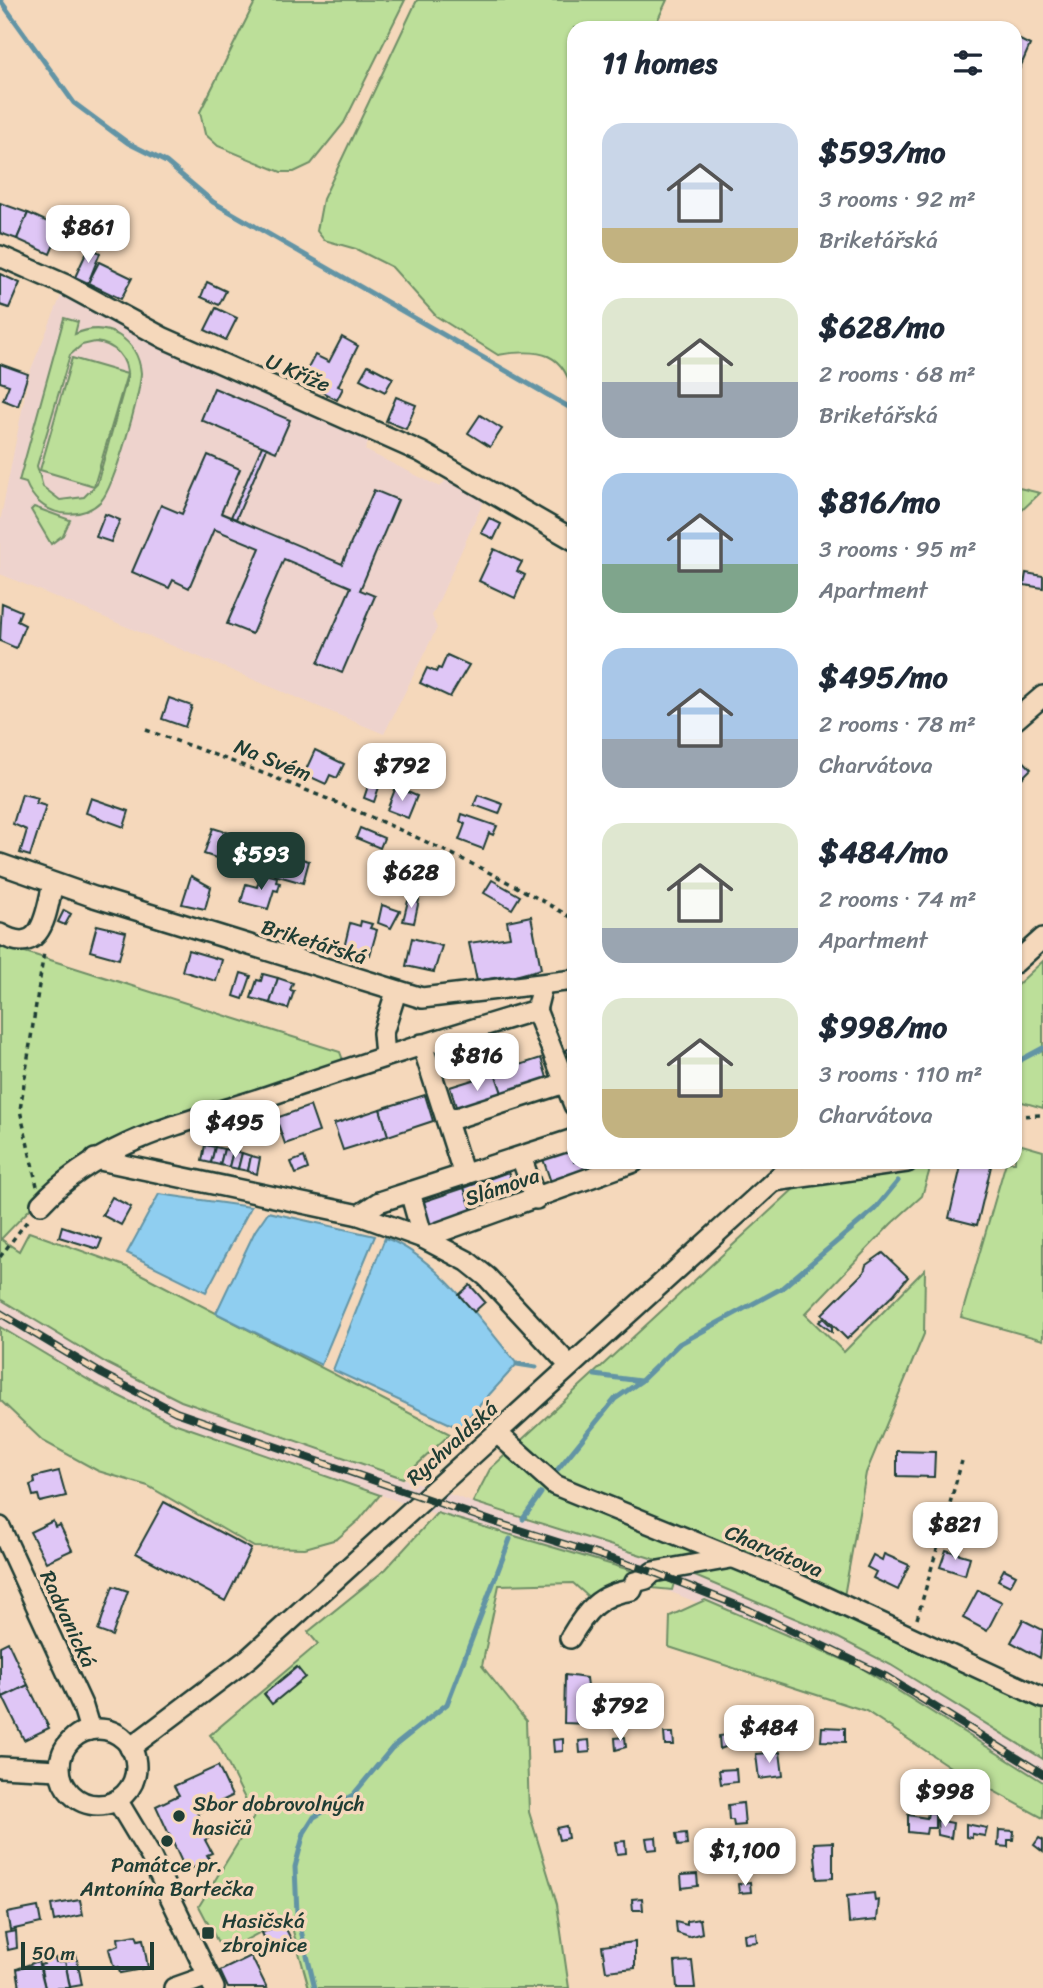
<!DOCTYPE html>
<meta charset="utf-8">
<style>
:root{--surface:#fff;--page:#f6f6f7;--text:#1f2937;--muted:#747a83;--accent:#1f3d34}
body{margin:0;font-family:Sriracha,sans-serif;background:var(--page);color:var(--text);height:100vh;display:flex;flex-direction:column;font-size:26px;white-space:nowrap}
*{box-sizing:border-box;margin:0}
p{font-size:23px;color:var(--muted)}
.icon{flex:none;width:38px;height:38px;fill:none;stroke:currentColor;stroke-width:2;stroke-linecap:round;stroke-linejoin:round}
.map{position:relative;flex:1;overflow:hidden}
.side{position:absolute;left:567px;top:21px;width:455px;height:1148px;display:flex;flex-direction:column;background:var(--surface);border-radius:21px;box-shadow:0 2px 5px #0004}
.side>*{flex:none}
.scale{position:absolute;left:21px;bottom:18px;width:133px;box-sizing:border-box;padding-left:7px;border:4px solid #1f3d34;border-top:0;font-size:19px;line-height:24px;white-space:nowrap;color:#1f3d34;-webkit-text-stroke:5px #f5d8bb;paint-order:stroke}
.price{position:absolute;translate:-50% -60px;padding:0 16px;border-radius:14px;background:#fff;color:#222;font-size:23px;line-height:46px;filter:drop-shadow(0 2px 4px #0008)}
.price::after{content:'';position:absolute;left:50%;top:42px;width:21px;height:16px;margin-left:-10px;background:inherit;clip-path:polygon(0 0,100% 0,50% 100%)}
.price.selected{background:var(--accent);color:#fff}
ul{padding:0;list-style:none}
li{display:flex;align-items:center;gap:21px;height:175px;padding:0 35px}
li span{display:grid;place-items:center;flex:none;width:196px;height:140px;border-radius:21px;color:#555}
li>.icon{margin-inline-start:auto}
span .icon{width:84px;height:84px;fill:#fffc;stroke-width:1}
li b{font-size:30px}
h2{display:flex;justify-content:space-between;align-items:center;height:84px;padding:0 35px;font-size:30px}
.map>svg:first-child{display:block}
</style>
<div class="map">
<svg width="1043" height="1988" viewBox="0 0 1043 1988">
<rect width="100%" height="100%" fill="#f5d8bb"/>
<filter id="ink" filterUnits="userSpaceOnUse"><feTurbulence type="fractalNoise" baseFrequency=".0143" numOctaves="2"/><feDisplacementMap in="SourceGraphic" scale="14" xChannelSelector="R" yChannelSelector="G"/><feConvolveMatrix kernelMatrix="1 2 1 2 8 2 1 2 1" color-interpolation-filters="sRGB"/></filter>
<g filter="url(#ink)">
<g fill="#eed3cd">
<polygon points="63,291 371,436 365,450 440,487 451,473 487,494 432,616 437,628 384,734 0,574 0,522 29,374"/>
<polygon points="0,1299 108,1364 181,1401 495,1510 657,1560 825,1631 891,1665 1043,1759 1043,1788 744,1621 648,1583 487,1532 171,1422 97,1385 0,1327"/>
</g>
<g fill="#bcdf99" stroke="#6e8e66" stroke-width="2" fill-rule="evenodd">
<polygon points="256,0 405,0 344,123 311,164 294,172 281,172 218,146 205,134 200,112"/>
<path d="M417,0H667L654,28H574V398C565,351 540,348 498,355L436,316L392,267L356,249L324,240L317,231L323,199Z"/>
<path d="M64,318L78,322L75,334C107,320 138,339 141,373C140,395 114,487 101,501C90,512 75,515 61,513C44,510 32,498 26,483L19,481ZM95,342C115,344 128,358 127,378L97,484L84,497L60,500L43,487L37,466L70,355L82,345Z"/>
<polygon points="72,358 127,374 94,486 40,470"/>
<polygon points="1015,487 1040,493 1015,517"/>
<polygon points="34,507 70,520 63,535 51,544 31,510"/>
<polygon points="0,944 340,1052 344,1063 107,1143 75,1162 1,1239 19,1251 29,1232 127,1267 450,1434 403,1478 181,1401 108,1364 0,1299"/>
<polygon points="1043,961 1043,1108 1015,1100 1015,987"/>
<polygon points="1015,1143 1043,1151 1043,1340 961,1317 1006,1162 1015,1162"/>
<polygon points="823,1162 932,1162 922,1196 891,1224 805,1314 844,1352 925,1269 924,1334 866,1473 841,1613 1043,1707 1043,1759 891,1665 825,1631 657,1560 473,1502 490,1469"/>
<polygon points="0,1327 97,1385 171,1422 380,1495 360,1519 337,1539 305,1548 254,1547 148,1486 98,1471 43,1441 0,1400"/>
<polygon points="437,1513 674,1583 672,1590 641,1587 592,1600 573,1583 499,1585 482,1666 526,1721 529,1812 557,1904 569,1988 309,1988 289,1917 223,1952 199,1906 254,1817 219,1746 210,1735 318,1644 308,1632 386,1569"/>
<polygon points="705,1600 860,1667 1043,1782 1043,1818 950,1767 866,1711 669,1647 670,1616"/>
</g>
<g fill="#8fcef0" stroke="#6294a5" stroke-width="2">
<polygon points="159,1194 251,1207 206,1292 127,1253"/>
<polygon points="268,1212 375,1236 321,1365 216,1313 255,1231"/>
<path d="M385,1238C435,1255 484,1324 517,1364L459,1428L333,1370Z"/>
</g>
<g fill="none" stroke-linecap="round" stroke-linejoin="round">
<g stroke="#6294a5" stroke-width="5">
<polyline points="0,0 74,103 128,143 166,162 213,202 574,410"/>
<polyline points="1015,1063 1043,1048"/>
<polyline points="517,1364 536,1367"/>
<polyline points="595,1375 640,1381"/>
<polyline points="558,1469 615,1399 641,1381 679,1344 782,1288 875,1209 898,1181"/>
<polyline points="523,1519 541,1493"/>
<polyline points="315,1988 297,1914 295,1867 304,1833 314,1817 353,1795 392,1748 447,1704 510,1539"/>
</g>
</g>
<g fill="#dfc6f6" stroke="#1f3d34" stroke-width="2">
<polygon points="1016,38 1030,45 1015,79 1015,40"/>
<polygon points="0,203 28,213 17,239 0,233"/>
<polygon points="28,213 61,228 50,254 17,239"/>
<polygon points="89,247 100,253 88,283 75,277"/>
<polygon points="99,262 132,278 121,299 88,283"/>
<polygon points="0,274 20,283 9,308 0,305"/>
<polygon points="207,282 226,291 219,305 201,297"/>
<polygon points="216,308 237,318 226,340 205,330"/>
<polygon points="342,337 358,346 338,386 343,388 337,400 320,391 325,381 306,372 315,355 329,362"/>
<polygon points="0,364 28,374 18,406 3,400 9,385 0,382"/>
<polygon points="368,365 393,378 385,392 360,379"/>
<polygon points="214,388 290,420 276,452 201,420"/>
<polygon points="396,397 416,405 406,429 386,421"/>
<polygon points="480,415 502,429 490,447 468,433"/>
<polygon points="262,446 267,448 236,519 231,517"/>
<polygon points="208,455 240,469 221,513 342,564 374,490 398,500 360,590 375,596 342,673 318,663 351,587 284,559 252,634 227,624 260,548 214,529 189,588 173,580 169,588 132,572 161,505 182,514"/>
<polygon points="105,514 120,520 111,542 96,537"/>
<polygon points="489,518 501,524 494,539 481,533"/>
<polygon points="494,549 522,562 517,571 525,575 515,598 479,581"/>
<polygon points="1026,573 1043,576 1043,588 1024,585"/>
<polygon points="2,603 21,611 17,621 25,625 16,648 0,641"/>
<polygon points="447,655 469,665 450,697 420,683 427,668 436,672 438,668 441,669"/>
<polygon points="169,698 192,706 185,727 162,719"/>
<polygon points="315,750 344,764 337,778 330,775 326,784 304,774"/>
<polygon points="1016,753 1031,769 1015,785 1015,754"/>
<polygon points="371,777 381,781 374,802 364,798"/>
<polygon points="396,787 417,796 408,818 387,810"/>
<polygon points="22,794 38,798 36,803 46,806 30,856 20,853 27,830 13,824"/>
<polygon points="478,795 503,804 499,814 474,805"/>
<polygon points="91,798 129,811 124,827 86,813"/>
<polygon points="462,814 497,826 493,835 489,833 483,849 459,840 465,824 460,821"/>
<polygon points="213,828 241,837 235,864 204,854"/>
<polygon points="360,828 384,838 380,848 356,838"/>
<polygon points="281,853 309,861 303,883 275,875"/>
<polygon points="261,873 277,877 276,882 280,883 278,891 274,890 268,909 241,902 246,884 257,887"/>
<polygon points="191,876 211,887 205,909 182,904"/>
<polygon points="492,880 520,896 512,909 484,893"/>
<polygon points="409,897 419,900 414,923 403,921"/>
<polygon points="382,905 400,911 391,928 378,923"/>
<polygon points="64,910 71,914 65,925 58,922"/>
<polygon points="531,916 541,969 500,980 500,977 477,981 469,943 510,937 507,921"/>
<polygon points="361,921 372,924 370,928 377,930 370,955 344,948 350,923 360,926"/>
<polygon points="97,925 126,932 119,959 90,951"/>
<polygon points="412,938 442,946 434,972 406,966"/>
<polygon points="188,950 222,960 216,981 182,971"/>
<polygon points="241,973 251,976 243,999 234,996"/>
<polygon points="263,974 278,978 270,1003 251,998 257,980 261,981"/>
<polygon points="278,978 293,983 290,990 294,991 288,1009 270,1003"/>
<polygon points="574,1046 574,1067 566,1050"/>
<polygon points="541,1058 549,1084 504,1099 495,1073"/>
<polygon points="495,1073 504,1099 458,1113 450,1087"/>
<polygon points="425,1095 433,1121 388,1136 380,1109"/>
<polygon points="310,1106 319,1132 285,1144 276,1118"/>
<polygon points="380,1109 388,1136 343,1150 334,1124"/>
<polygon points="205,1145 215,1147 211,1163 202,1161"/>
<polygon points="215,1147 224,1149 220,1165 211,1163"/>
<polygon points="574,1148 574,1162 594,1162 597,1169 552,1185 543,1159"/>
<polygon points="224,1149 233,1151 229,1167 220,1165"/>
<polygon points="233,1151 242,1153 238,1169 229,1167"/>
<polygon points="242,1153 251,1156 248,1171 238,1169"/>
<polygon points="251,1156 260,1158 257,1174 248,1171"/>
<polygon points="304,1157 308,1169 296,1174 291,1162"/>
<polygon points="962,1162 992,1162 977,1225 949,1218"/>
<polygon points="508,1172 518,1198 473,1213 464,1188"/>
<polygon points="464,1188 473,1213 428,1229 419,1203"/>
<polygon points="112,1197 131,1207 121,1225 102,1215"/>
<polygon points="62,1226 102,1239 98,1249 59,1237"/>
<polygon points="883,1253 908,1277 894,1294 847,1339 822,1314 864,1272 866,1265"/>
<polygon points="470,1285 485,1302 474,1312 459,1295"/>
<polygon points="823,1318 832,1327 832,1332 819,1322"/>
<polygon points="897,1451 935,1452 934,1477 897,1476"/>
<polygon points="59,1471 66,1496 40,1502 38,1495 33,1496 30,1485 35,1483 34,1477"/>
<polygon points="164,1502 251,1549 225,1601 136,1553"/>
<polygon points="53,1521 55,1527 60,1525 72,1550 46,1562 30,1532"/>
<polygon points="946,1550 970,1557 965,1575 940,1567"/>
<polygon points="884,1554 909,1565 898,1590 873,1578 876,1572 867,1567 873,1555 882,1560"/>
<polygon points="1004,1569 1016,1575 1010,1586 998,1580"/>
<polygon points="113,1586 128,1591 112,1636 98,1631"/>
<polygon points="978,1590 1002,1602 987,1631 963,1618"/>
<polygon points="1023,1620 1043,1630 1040,1658 1011,1642"/>
<polygon points="8,1642 28,1685 3,1697 0,1690 0,1646"/>
<polygon points="297,1667 305,1677 272,1704 264,1694"/>
<polygon points="565,1675 586,1678 589,1703 596,1703 596,1716 588,1716 588,1724 564,1723"/>
<polygon points="28,1685 49,1728 24,1740 3,1697"/>
<polygon points="822,1727 845,1728 845,1742 821,1741"/>
<polygon points="664,1733 673,1733 674,1745 665,1745"/>
<polygon points="735,1734 736,1743 720,1749 719,1736"/>
<polygon points="625,1737 626,1747 616,1750 615,1738"/>
<polygon points="563,1739 563,1751 554,1752 553,1740"/>
<polygon points="589,1740 590,1752 580,1753 579,1741"/>
<polygon points="780,1752 783,1776 759,1779 756,1754"/>
<polygon points="218,1766 232,1796 197,1813 209,1838 205,1840 212,1853 207,1855 210,1860 186,1871 156,1806 179,1795 174,1786"/>
<polygon points="736,1769 737,1782 721,1784 719,1770"/>
<polygon points="743,1803 745,1825 734,1826 733,1820 729,1820 728,1805"/>
<polygon points="928,1812 935,1813 935,1828 927,1828 926,1834 908,1832 908,1815 927,1818"/>
<polygon points="937,1820 953,1823 951,1838 938,1835"/>
<polygon points="966,1824 987,1828 985,1836 972,1834 972,1838 966,1837"/>
<polygon points="566,1826 568,1838 559,1840 556,1828"/>
<polygon points="999,1830 1014,1831 1013,1840 1008,1840 1008,1847 998,1846"/>
<polygon points="686,1833 687,1845 678,1846 676,1834"/>
<polygon points="656,1837 657,1849 648,1850 646,1838"/>
<polygon points="1039,1838 1043,1840 1043,1852 1034,1845"/>
<polygon points="625,1841 626,1853 617,1854 615,1842"/>
<polygon points="833,1842 833,1878 817,1879 814,1843"/>
<polygon points="746,1846 747,1855 735,1857 734,1847"/>
<polygon points="697,1874 698,1886 682,1888 681,1875"/>
<polygon points="750,1882 751,1892 739,1893 738,1884"/>
<polygon points="874,1893 875,1901 879,1900 877,1920 849,1923 847,1896"/>
<polygon points="642,1898 643,1910 633,1910 632,1899"/>
<polygon points="80,1900 83,1915 54,1921 51,1905"/>
<polygon points="38,1907 41,1923 10,1930 7,1913"/>
<polygon points="700,1919 702,1933 689,1937 677,1933 676,1922 687,1925 687,1921"/>
<polygon points="283,1923 291,1939 270,1949 262,1933"/>
<polygon points="16,1931 17,1948 8,1950 5,1933"/>
<polygon points="756,1933 757,1942 745,1943 744,1934"/>
<polygon points="136,1935 138,1940 143,1939 148,1968 120,1973 118,1967 114,1968 109,1949 119,1945 118,1938"/>
<polygon points="635,1942 635,1968 606,1971 602,1946"/>
<polygon points="76,1954 82,1985 70,1987 65,1961 69,1960 68,1956"/>
<polygon points="251,1956 267,1988 228,1988 220,1971"/>
<polygon points="55,1958 56,1962 65,1961 70,1988 45,1988 40,1965 44,1964 43,1960"/>
<polygon points="38,1961 45,1988 20,1988 17,1969"/>
<polygon points="692,1961 695,1988 677,1988 675,1962"/>
</g>
<g fill="none" stroke-linecap="round" stroke-linejoin="round">
<defs>
<g id="minor">
<polyline points="0,256 66,285 164,338 421,452 574,540"/>
<polyline points="1015,720 1043,696"/>
<polyline points="0,864 94,897 422,998 574,980"/>
<path d="M0,934C44,959 46,910 53,884"/>
<polyline points="1015,963 1043,938"/>
<polyline points="536,1010 574,1105"/>
<polyline points="422,1044 464,1175"/>
<polyline points="385,1056 383,1033 396,992"/>
<polyline points="447,1121 574,1080"/>
<polyline points="521,1157 536,1199"/>
<polyline points="95,1159 359,1215 423,1238 467,1261 487,1277 570,1366"/>
<polyline points="774,1181 907,1162"/>
<polyline points="410,1192 423,1238 634,1162"/>
<path d="M41,1204C102,1139 186,1123 268,1096C357,1065 446,1037 536,1010L542,986"/>
<polyline points="359,1215 379,1202 574,1139"/>
<polyline points="497,1433 555,1485 793,1582 1043,1698"/>
<polyline points="0,1527 83,1707 90,1730"/>
<path d="M570,1638C586,1611 599,1594 632,1590L635,1582L646,1579L653,1572L731,1558"/>
<circle cx="98" cy="1767" r="38"/>
<polyline points="130,1748 249,1658 795,1162"/>
<polyline points="0,1767 59,1770"/>
<polyline points="117,1800 150,1855 214,1988"/>
<polyline points="174,1988 208,1976"/>
</g>
</defs>
<use href="#minor" stroke="#1f3d34" stroke-width="24"/>
<g stroke="#1f3d34" stroke-width="3.5" stroke-dasharray="5 5" stroke-linecap="butt">
<path d="M146,730C292,782 440,840 574,919"/>
<polyline points="1015,1116 1043,1115"/>
<polyline points="37,1186 20,1110 44,952"/>
<polyline points="0,1257 30,1217"/>
<polyline points="917,1619 962,1461"/>
</g>
<use href="#minor" stroke="#f5d8bb" stroke-width="19"/>
<defs>
<polyline id="rail" points="0,1313 102,1374 176,1412 491,1521 653,1572 749,1610 885,1676 1043,1774"/>
</defs>
<use href="#rail" stroke="#1f3d34" stroke-width="8"/>
<use href="#rail" stroke="#f5d8bb" stroke-width="5" stroke-dasharray="16" stroke-linecap="butt"/>
</g>
</g>
<g fill="#1f3d34" stroke="#f5d8bb" stroke-width="2.5">
<circle cx="179" cy="1816" r="7"/>
<circle cx="167" cy="1841" r="7"/>
<rect x="201" y="1926" width="14" height="14" rx="3.5"/>
</g>
<g text-anchor="middle" stroke-width="7" stroke-linejoin="round" paint-order="stroke">
<g font-size="21" fill="#1f3d34" stroke="#f5d8bb">
<text transform="translate(298 373) rotate(23)" y="7">U Kříže</text>
<text transform="translate(273 760) rotate(22)" y="7">Na Svém</text>
<text transform="translate(314 942) rotate(17)" y="7">Briketářská</text>
<text transform="translate(502 1187) rotate(-19)" y="7">Slámova</text>
<text transform="translate(452 1443) rotate(-42)" y="7">Rychvaldská</text>
<text transform="translate(774 1551) rotate(23)" y="7">Charvátova</text>
<text transform="translate(68 1619) rotate(65)" y="7">Radvanická</text>
</g>
<g font-size="21" fill="#1f3d34" stroke="#f5d8bb" text-anchor="start">
<text x="193" y="1811">Sbor dobrovolných<tspan x="193" dy="24">hasičů</tspan></text>
<text x="167" y="1872" text-anchor="middle">Památce pr.<tspan x="167" dy="24">Antonína Bartečka</tspan></text>
<text x="222" y="1928">Hasičská<tspan x="222" dy="24">zbrojnice</tspan></text>
</g>
</g>
</svg>
<div class="scale">50 m</div>
<b class="price" style="left:88px;top:265px">$861</b>
<b class="price" style="left:402px;top:803px">$792</b>
<b class="price selected" style="left:261px;top:892px">$593</b>
<b class="price" style="left:411px;top:910px">$628</b>
<b class="price" style="left:477px;top:1093px">$816</b>
<b class="price" style="left:235px;top:1160px">$495</b>
<b class="price" style="left:955px;top:1562px">$821</b>
<b class="price" style="left:620px;top:1743px">$792</b>
<b class="price" style="left:769px;top:1765px">$484</b>
<b class="price" style="left:945px;top:1829px">$998</b>
<b class="price" style="left:745px;top:1888px">$1,100</b>
<section class="side">
<h2>11 homes<svg class="icon" aria-label="filters" viewBox="0 0 24 24"><path d="M4 7h16M4 17h16"/><circle cx="9" cy="7" r="2"/><circle cx="15" cy="17" r="2"/></svg></h2>
<ul>
<li><span style="background:linear-gradient(#c9d6e8 75%,#c2b280 0)"><svg class="icon" aria-label="home" viewBox="0 0 24 24"><path d="M3 11l9-7 9 7M6 9v11h12V9"/></svg></span><div><b>$593/mo</b><p>3 rooms · 92 m²</p><p>Briketářská</p></div></li>
<li><span style="background:linear-gradient(#dfe7d0 60%,#9aa5b1 0)"><svg class="icon" aria-label="home" viewBox="0 0 24 24"><path d="M3 11l9-7 9 7M6 9v11h12V9"/></svg></span><div><b>$628/mo</b><p>2 rooms · 68 m²</p><p>Briketářská</p></div></li>
<li><span style="background:linear-gradient(#a9c7e8 65%,#7fa58c 0)"><svg class="icon" aria-label="home" viewBox="0 0 24 24"><path d="M3 11l9-7 9 7M6 9v11h12V9"/></svg></span><div><b>$816/mo</b><p>3 rooms · 95 m²</p><p>Apartment</p></div></li>
<li><span style="background:linear-gradient(#a9c7e8 65%,#9aa5b1 0)"><svg class="icon" aria-label="home" viewBox="0 0 24 24"><path d="M3 11l9-7 9 7M6 9v11h12V9"/></svg></span><div><b>$495/mo</b><p>2 rooms · 78 m²</p><p>Charvátova</p></div></li>
<li><span style="background:linear-gradient(#dfe7d0 75%,#9aa5b1 0)"><svg class="icon" aria-label="home" viewBox="0 0 24 24"><path d="M3 11l9-7 9 7M6 9v11h12V9"/></svg></span><div><b>$484/mo</b><p>2 rooms · 74 m²</p><p>Apartment</p></div></li>
<li><span style="background:linear-gradient(#dfe7d0 65%,#c2b280 0)"><svg class="icon" aria-label="home" viewBox="0 0 24 24"><path d="M3 11l9-7 9 7M6 9v11h12V9"/></svg></span><div><b>$998/mo</b><p>3 rooms · 110 m²</p><p>Charvátova</p></div></li>
</ul>
</section>
</div>
